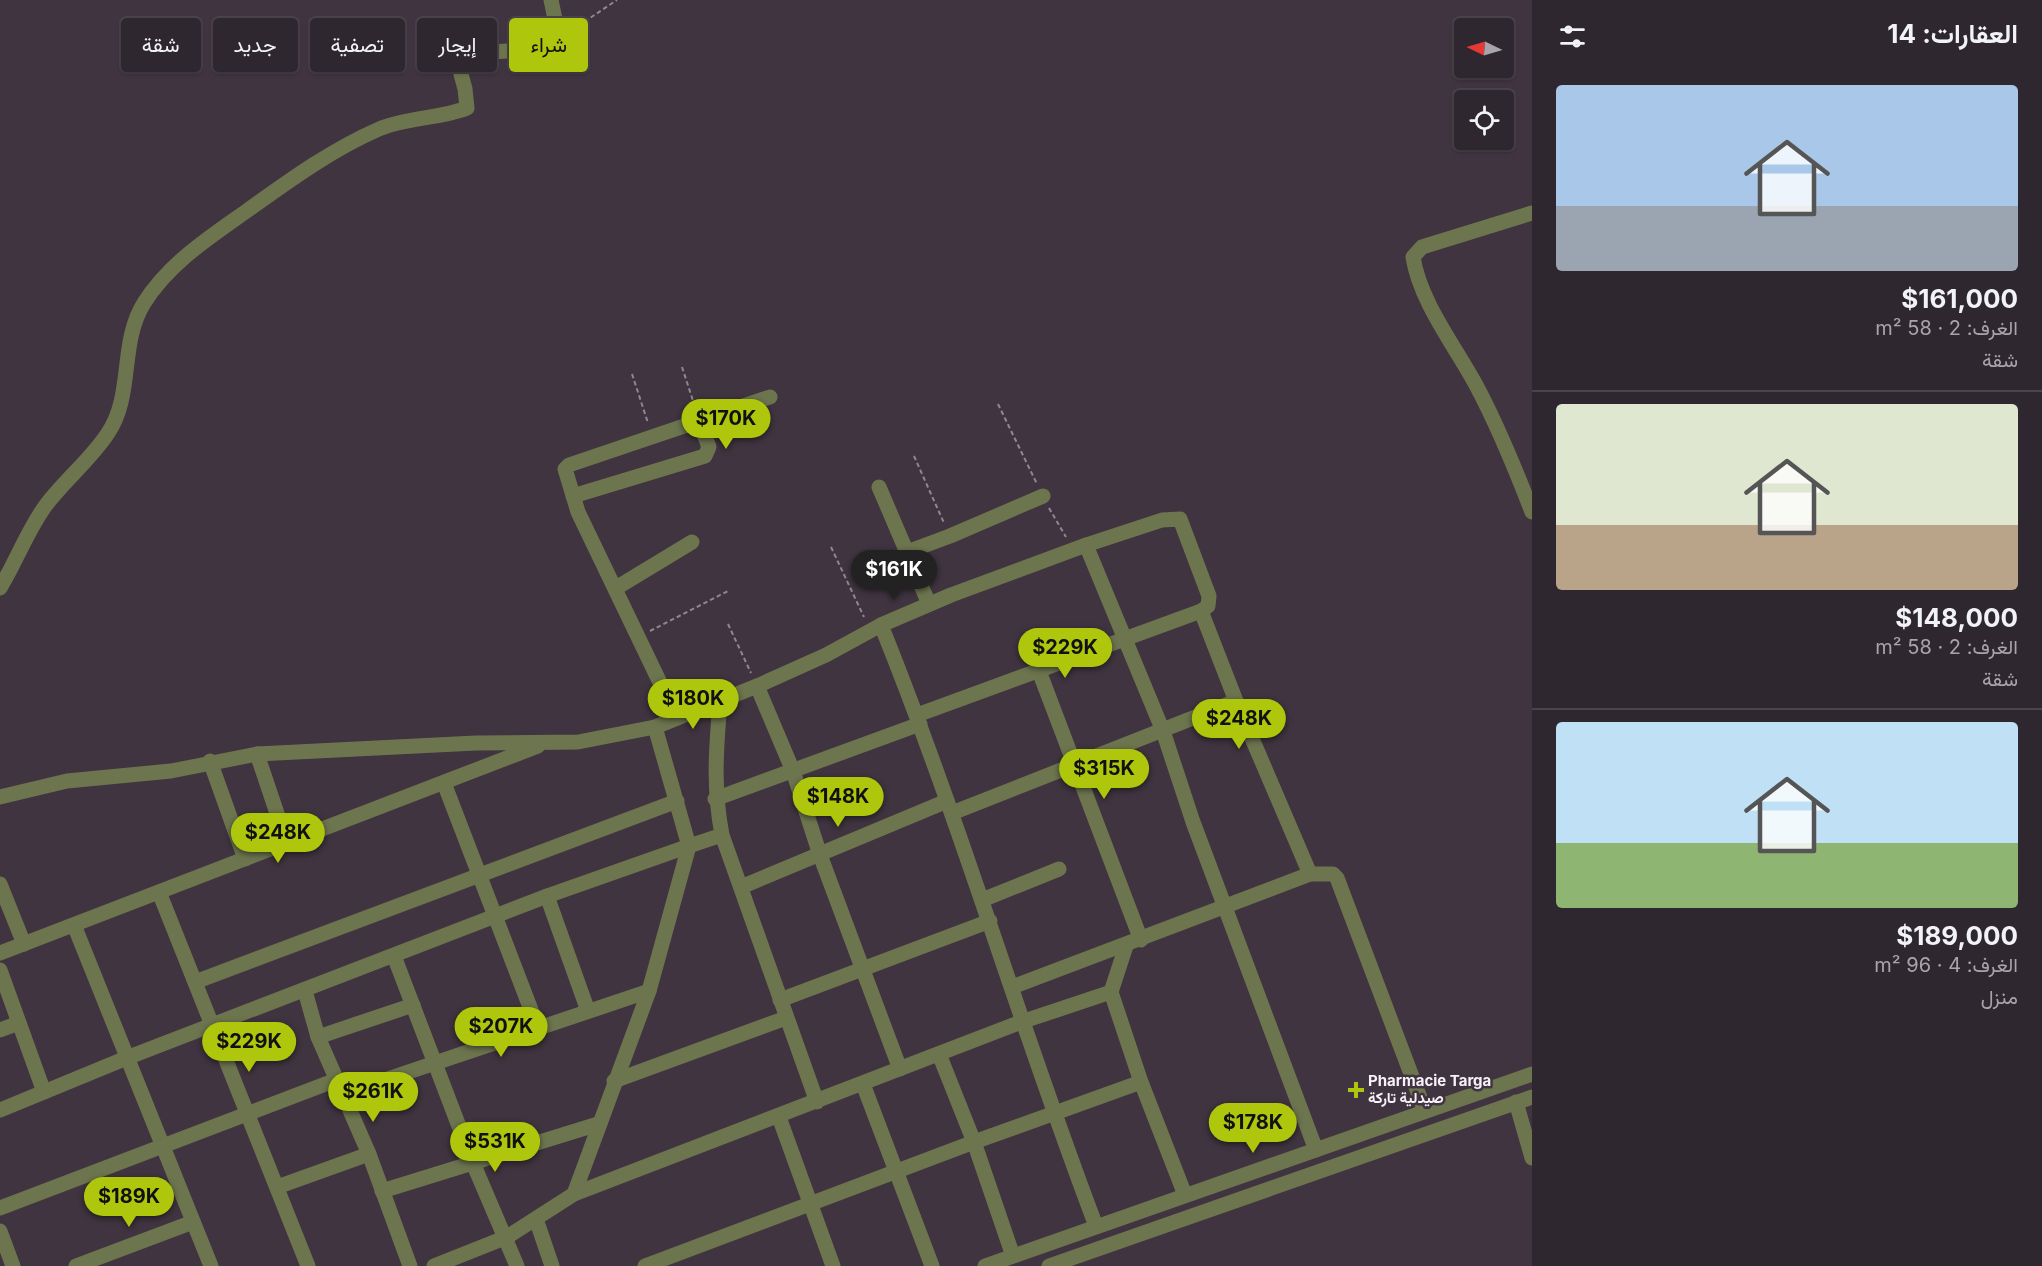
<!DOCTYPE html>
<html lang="ar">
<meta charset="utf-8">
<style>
:root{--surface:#2f272f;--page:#372f37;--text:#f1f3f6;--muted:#a7a5aa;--line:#4a444b;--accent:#aec60c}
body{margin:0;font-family:Inter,Vazirmatn,sans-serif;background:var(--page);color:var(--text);direction:rtl;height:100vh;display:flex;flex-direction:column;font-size:22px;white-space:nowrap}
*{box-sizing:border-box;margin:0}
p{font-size:20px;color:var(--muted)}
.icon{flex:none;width:33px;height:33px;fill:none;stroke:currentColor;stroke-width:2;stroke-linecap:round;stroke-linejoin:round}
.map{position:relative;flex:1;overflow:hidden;direction:ltr}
.sheet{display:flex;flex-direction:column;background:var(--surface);width:510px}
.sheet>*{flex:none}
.banner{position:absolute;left:18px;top:18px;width:570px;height:54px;direction:rtl;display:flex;gap:12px}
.needle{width:39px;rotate:275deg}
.controls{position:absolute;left:1454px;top:18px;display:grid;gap:12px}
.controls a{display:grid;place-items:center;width:60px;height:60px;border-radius:6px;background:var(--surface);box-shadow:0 2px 4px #0004,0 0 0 2px var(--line);font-size:30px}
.price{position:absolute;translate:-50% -51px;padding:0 14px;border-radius:21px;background:var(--accent);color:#111;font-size:20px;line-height:39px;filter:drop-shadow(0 2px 3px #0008)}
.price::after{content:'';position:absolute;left:50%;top:36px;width:18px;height:14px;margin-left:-9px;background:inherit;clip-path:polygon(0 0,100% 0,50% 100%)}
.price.current{background:#222;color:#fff}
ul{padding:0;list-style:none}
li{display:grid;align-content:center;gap:12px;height:318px;padding:0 24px}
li+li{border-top:2px solid var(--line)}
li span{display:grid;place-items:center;height:186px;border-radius:6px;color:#555}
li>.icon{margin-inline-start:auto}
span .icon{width:108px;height:108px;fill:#fffc;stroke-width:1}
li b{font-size:26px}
h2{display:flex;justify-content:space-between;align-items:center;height:72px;padding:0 24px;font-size:26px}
.pill{padding:0 21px;border-radius:6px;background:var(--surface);box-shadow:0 2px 4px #0004,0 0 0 2px var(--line);font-size:21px;line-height:54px}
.pill.current{background:var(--accent);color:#111}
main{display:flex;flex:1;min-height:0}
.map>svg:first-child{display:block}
</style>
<main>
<section class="sheet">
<h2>العقارات: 14<svg class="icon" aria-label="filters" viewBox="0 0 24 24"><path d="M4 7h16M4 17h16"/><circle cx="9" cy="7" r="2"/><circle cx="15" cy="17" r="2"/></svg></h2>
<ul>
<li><span style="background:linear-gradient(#a9c7e8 65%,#9aa5b1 0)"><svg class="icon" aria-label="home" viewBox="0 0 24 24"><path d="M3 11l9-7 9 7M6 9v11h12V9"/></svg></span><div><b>$161,000</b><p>الغرف: 2 · 58 m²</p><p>شقة</p></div></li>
<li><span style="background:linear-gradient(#dfe7d0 65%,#b9a48a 0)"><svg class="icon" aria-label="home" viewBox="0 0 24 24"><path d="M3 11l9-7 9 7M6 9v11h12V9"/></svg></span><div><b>$148,000</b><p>الغرف: 2 · 58 m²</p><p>شقة</p></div></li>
<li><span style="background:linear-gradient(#bfe0f5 65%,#8fb573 0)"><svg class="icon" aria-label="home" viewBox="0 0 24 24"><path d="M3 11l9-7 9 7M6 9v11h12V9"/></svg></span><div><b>$189,000</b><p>الغرف: 4 · 96 m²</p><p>منزل</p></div></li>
</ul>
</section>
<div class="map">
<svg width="1532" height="1266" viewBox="0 0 1532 1266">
<rect width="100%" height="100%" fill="#3f343f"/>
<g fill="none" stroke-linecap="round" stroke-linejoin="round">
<g stroke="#908790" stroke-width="2" stroke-dasharray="4.5 3" stroke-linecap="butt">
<polyline points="572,30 617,0"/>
<polyline points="682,367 695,407"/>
<polyline points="632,374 648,423"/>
<polyline points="998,404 1037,484"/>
<polyline points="914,456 944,523"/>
<polyline points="1049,508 1066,537"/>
<polyline points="831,547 864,617"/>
<polyline points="728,624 751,673"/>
<polyline points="650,631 728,591"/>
</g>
<g stroke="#6d754f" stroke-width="15">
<path d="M1532,213L1422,247L1413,257C1420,302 1455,346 1476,385C1498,426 1515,468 1532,512"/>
<polyline points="879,487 929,604"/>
<polyline points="573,496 705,456 709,447 699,421"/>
<polyline points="1086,545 1163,731 1193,822 1316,1150"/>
<polyline points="907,552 950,536 1043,496"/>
<path d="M0,588C16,562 28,529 46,505C65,480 92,458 108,433C134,394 119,343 144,303C169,263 210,237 248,210C290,180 331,150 379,129C407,117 439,119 467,108L465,89L457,59L464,54L533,49L559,38L551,0"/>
<polyline points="616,588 692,542"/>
<polyline points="1201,611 1236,701 1310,874"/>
<path d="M881,625C961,823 1020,1027 1096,1226"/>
<polyline points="1039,671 1141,940"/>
<polyline points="757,686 793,771 820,855 900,1069"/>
<path d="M720,702C716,750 713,788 722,835L817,1102"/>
<polyline points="677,718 578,512 565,469 569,465 770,397"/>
<polyline points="655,727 757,686 826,655 881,625 951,595 1086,545 1162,520 1180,519 1209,596 1208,606 1201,611 917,715"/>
<polyline points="257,754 287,843"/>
<polyline points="210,761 245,859"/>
<polyline points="444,783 538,1028"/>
<polyline points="0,797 67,781 171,771 257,754 476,743 578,742 655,727 689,846 547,896 129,1057 0,1110"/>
<polyline points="715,799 920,724"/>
<polyline points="952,813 1236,701"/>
<polyline points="0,884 24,944"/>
<polyline points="741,887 947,801"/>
<polyline points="159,892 308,1266"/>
<polyline points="547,896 588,1011"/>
<polyline points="982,900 1059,869"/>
<polyline points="74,925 211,1266"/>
<polyline points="1126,946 1111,992 1141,1082 1185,1195"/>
<polyline points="0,953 538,746"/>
<polyline points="394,956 473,1163 517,1266"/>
<polyline points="0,970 44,1092"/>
<polyline points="195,982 677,801"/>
<polyline points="1012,987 1310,874 1333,874 1337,878 1425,1111"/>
<polyline points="305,991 318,1037 369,1154 410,1266"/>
<polyline points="780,1000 990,921"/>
<polyline points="0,1030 19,1023"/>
<polyline points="318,1037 413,1005"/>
<polyline points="939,1054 974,1142 1013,1256"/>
<polyline points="614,1081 786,1018"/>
<polyline points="863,1084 932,1266"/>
<polyline points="343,1094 649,991"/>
<polyline points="1516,1102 1532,1158"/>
<polyline points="779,1117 833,1266"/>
<polyline points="277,1187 369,1154"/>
<polyline points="382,1191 598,1124"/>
<polyline points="574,1194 649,991 689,846 722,835"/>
<polyline points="0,1208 336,1080"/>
<polyline points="536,1219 552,1266"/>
<polyline points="0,1231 13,1266"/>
<polyline points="76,1266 193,1222"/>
<polyline points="434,1266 507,1237 574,1194 1021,1022 1111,992"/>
<polyline points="645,1266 974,1142 1141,1082"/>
<polyline points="985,1266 1532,1074"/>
<polyline points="1049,1266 1532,1097"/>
</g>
</g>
<path fill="#aec60c" stroke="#3f343f" stroke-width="2" d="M1353 1081h6v6h6v6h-6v6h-6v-6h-6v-6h6z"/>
<g text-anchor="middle" stroke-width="5" stroke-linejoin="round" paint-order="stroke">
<g font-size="15" font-weight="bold" fill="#f8f1f8" stroke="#3f343f" text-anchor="start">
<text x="1368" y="1086">Pharmacie Targa<tspan x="1368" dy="17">صيدلية تاركة</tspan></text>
</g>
</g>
</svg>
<div class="controls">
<a><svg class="needle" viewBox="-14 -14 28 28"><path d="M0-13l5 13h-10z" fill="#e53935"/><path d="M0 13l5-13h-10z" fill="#a7a5aa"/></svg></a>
<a><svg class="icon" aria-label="locate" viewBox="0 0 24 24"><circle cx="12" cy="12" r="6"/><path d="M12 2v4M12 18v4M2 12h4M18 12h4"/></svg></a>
</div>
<b class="price" style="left:726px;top:450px">$170K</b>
<b class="price current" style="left:894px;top:601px">$161K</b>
<b class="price" style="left:1065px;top:679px">$229K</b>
<b class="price" style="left:693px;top:730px">$180K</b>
<b class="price" style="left:1239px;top:750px">$248K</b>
<b class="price" style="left:1104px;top:800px">$315K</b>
<b class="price" style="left:838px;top:828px">$148K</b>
<b class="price" style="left:278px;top:864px">$248K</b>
<b class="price" style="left:501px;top:1058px">$207K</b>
<b class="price" style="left:249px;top:1073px">$229K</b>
<b class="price" style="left:373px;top:1123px">$261K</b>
<b class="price" style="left:1253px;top:1154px">$178K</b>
<b class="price" style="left:495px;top:1173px">$531K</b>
<b class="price" style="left:129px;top:1228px">$189K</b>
<div class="banner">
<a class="pill current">شراء</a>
<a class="pill">إيجار</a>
<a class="pill">تصفية</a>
<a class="pill">جديد</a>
<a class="pill">شقة</a>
</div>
</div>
</main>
